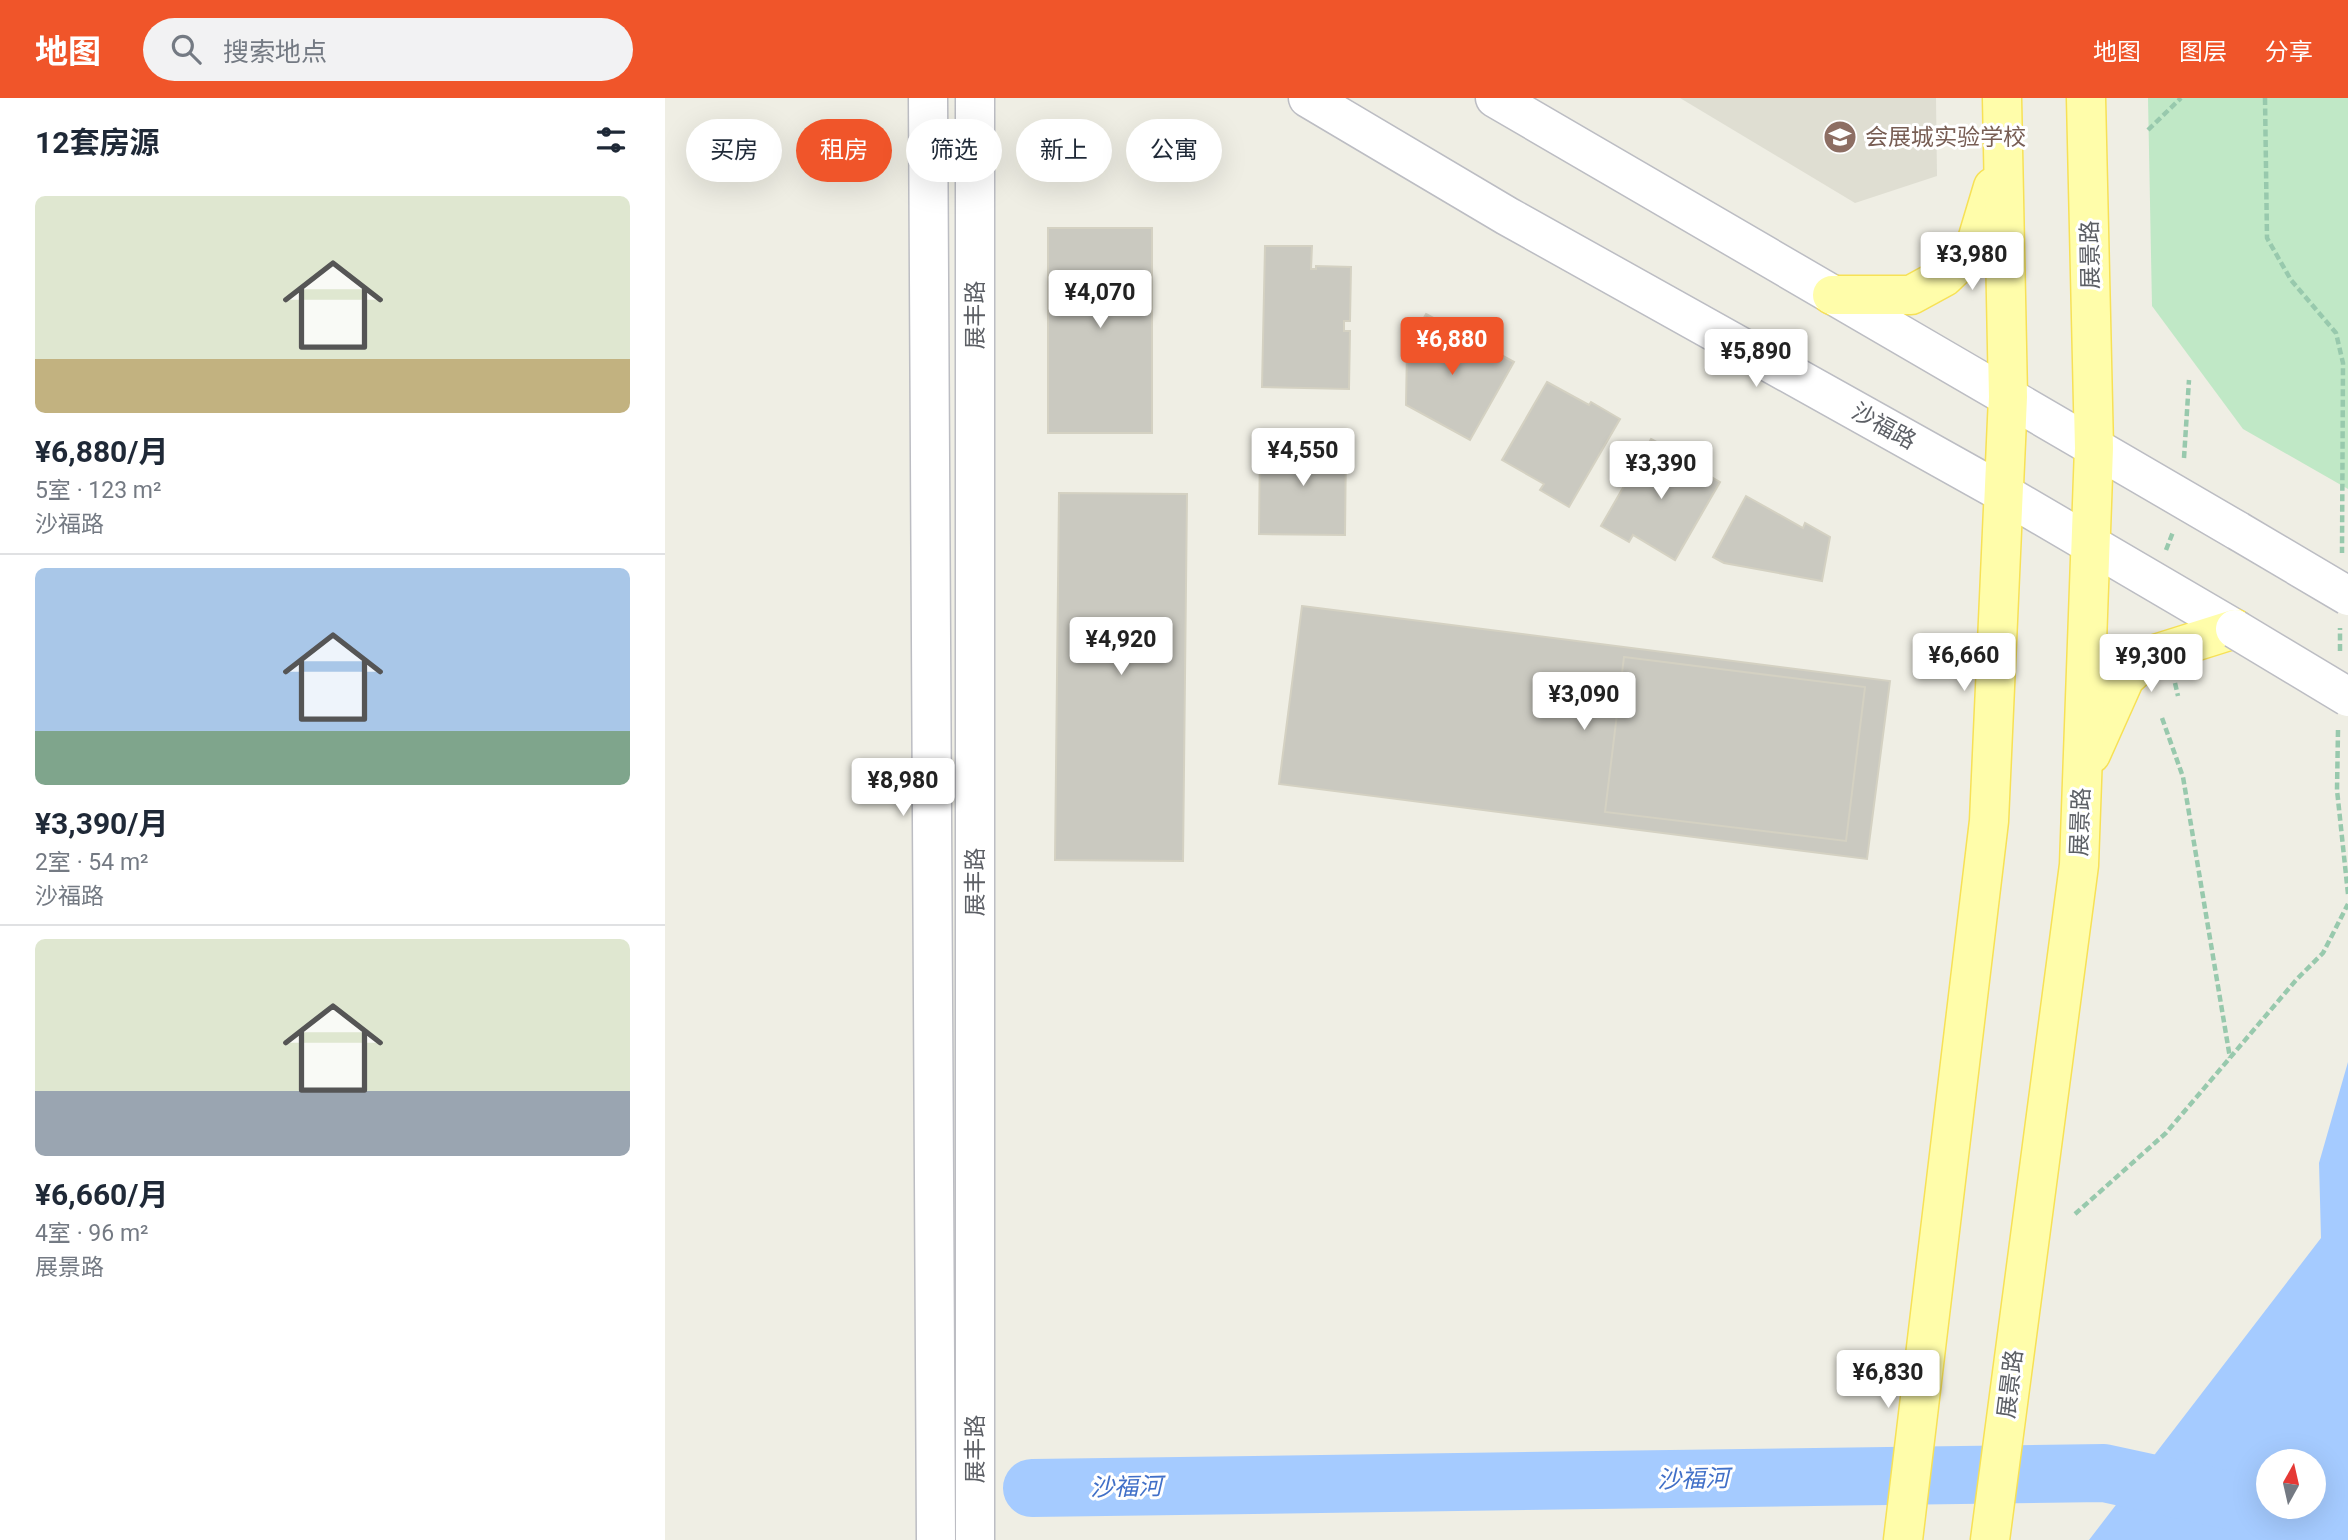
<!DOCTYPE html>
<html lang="zh">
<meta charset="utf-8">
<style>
:root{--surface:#fff;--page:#f2f2f3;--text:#1f2937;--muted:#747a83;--line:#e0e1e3;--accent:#f0552a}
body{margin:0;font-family:Roboto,"Noto Sans SC",sans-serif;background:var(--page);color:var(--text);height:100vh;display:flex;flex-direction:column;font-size:26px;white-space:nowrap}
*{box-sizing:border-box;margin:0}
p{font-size:23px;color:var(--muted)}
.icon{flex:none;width:38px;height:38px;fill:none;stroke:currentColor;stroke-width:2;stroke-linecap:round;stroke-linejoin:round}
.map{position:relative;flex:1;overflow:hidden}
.details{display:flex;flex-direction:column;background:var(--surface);width:665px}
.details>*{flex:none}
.guide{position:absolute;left:21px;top:21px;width:665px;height:63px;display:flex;gap:14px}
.needle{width:46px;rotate:8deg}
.tools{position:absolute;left:1591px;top:1351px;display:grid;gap:14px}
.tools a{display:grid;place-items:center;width:70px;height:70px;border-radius:50%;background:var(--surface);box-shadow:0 7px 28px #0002;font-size:35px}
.price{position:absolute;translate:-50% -60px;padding:0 16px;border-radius:7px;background:#fff;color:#222;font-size:23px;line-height:46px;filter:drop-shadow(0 2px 4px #0008)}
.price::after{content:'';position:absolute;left:50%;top:42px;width:21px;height:16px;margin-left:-10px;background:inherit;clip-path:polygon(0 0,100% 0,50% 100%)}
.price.on{background:var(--accent);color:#fff}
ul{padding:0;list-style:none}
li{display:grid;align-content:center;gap:14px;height:371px;padding:0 35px}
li+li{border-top:2px solid var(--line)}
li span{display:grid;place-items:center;height:217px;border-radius:10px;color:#555}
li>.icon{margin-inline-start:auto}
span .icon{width:126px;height:126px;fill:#fffc;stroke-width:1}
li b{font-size:30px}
h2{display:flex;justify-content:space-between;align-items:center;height:84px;padding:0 35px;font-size:30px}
.tag{padding:0 24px;border-radius:32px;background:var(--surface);box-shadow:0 7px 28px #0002;font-size:24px;line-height:63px}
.tag.on{background:var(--accent);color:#fff}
header{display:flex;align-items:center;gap:42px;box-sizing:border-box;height:98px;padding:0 35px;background:var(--accent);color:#fff}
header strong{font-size:33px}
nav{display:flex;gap:38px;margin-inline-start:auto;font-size:24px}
.search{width:490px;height:63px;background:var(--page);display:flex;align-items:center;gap:18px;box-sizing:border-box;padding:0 24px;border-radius:38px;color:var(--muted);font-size:26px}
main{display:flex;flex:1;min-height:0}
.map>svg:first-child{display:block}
</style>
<header>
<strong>地图</strong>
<div class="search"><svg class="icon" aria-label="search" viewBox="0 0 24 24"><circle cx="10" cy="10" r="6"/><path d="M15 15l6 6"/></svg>搜索地点</div>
<nav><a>地图</a><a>图层</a><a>分享</a></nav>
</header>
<main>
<section class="details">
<h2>12套房源<svg class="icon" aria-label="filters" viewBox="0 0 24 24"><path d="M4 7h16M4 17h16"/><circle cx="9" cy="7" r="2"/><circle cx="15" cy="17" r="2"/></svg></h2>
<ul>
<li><span style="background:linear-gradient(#dfe7d0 75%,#c2b280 0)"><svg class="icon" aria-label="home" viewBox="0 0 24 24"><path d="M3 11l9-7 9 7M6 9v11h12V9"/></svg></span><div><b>¥6,880/月</b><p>5室 · 123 m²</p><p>沙福路</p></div></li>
<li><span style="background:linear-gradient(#a9c7e8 75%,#7fa58c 0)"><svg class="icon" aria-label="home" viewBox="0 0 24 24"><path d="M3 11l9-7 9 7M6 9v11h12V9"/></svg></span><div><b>¥3,390/月</b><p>2室 · 54 m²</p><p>沙福路</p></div></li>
<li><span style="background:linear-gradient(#dfe7d0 70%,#9aa5b1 0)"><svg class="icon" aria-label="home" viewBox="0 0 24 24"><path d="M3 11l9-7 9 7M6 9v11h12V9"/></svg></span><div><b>¥6,660/月</b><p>4室 · 96 m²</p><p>展景路</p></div></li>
</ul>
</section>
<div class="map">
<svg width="1683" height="1442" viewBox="0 0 1683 1442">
<rect width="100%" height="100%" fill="#efeee4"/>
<polygon fill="#dfded2" points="1015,0 1271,0 1272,78 1190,105"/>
<polygon fill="#c0e8c6" points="1483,0 1683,0 1683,391 1578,331 1487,208"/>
<path fill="#a5cbff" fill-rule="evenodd" d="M1683,964V1442H1424L1656,1140L1654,1065ZM1603,1363H1648V1409H1603Z"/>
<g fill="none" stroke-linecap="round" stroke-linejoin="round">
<polyline stroke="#a5cbff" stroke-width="58" points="367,1390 1439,1375 1683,1428"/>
</g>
<g fill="#cac9c0" stroke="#d4d1c2" stroke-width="2">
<rect x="383" y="130" width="104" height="205"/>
<polygon points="600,148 647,148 646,171 651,171 651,168 686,169 685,223 679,223 679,233 685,233 684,291 597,289"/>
<polygon points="761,216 849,264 805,342 741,307 742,250"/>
<polygon points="882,284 924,307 926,304 955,321 904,409 875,392 879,386 837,362"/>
<polygon points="986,341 1015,357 1014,360 1055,384 1010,462 968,437 964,444 936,428"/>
<polygon points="595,344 681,345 680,437 594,436"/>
<polygon points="394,395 522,396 518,763 390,762"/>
<polygon points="1081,398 1138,430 1140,425 1165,439 1157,483 1059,465 1048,459"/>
<polygon points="637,508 1225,583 1202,761 614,686"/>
<polygon points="959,559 1200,589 1181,743 940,714"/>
</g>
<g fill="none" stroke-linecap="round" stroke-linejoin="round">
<defs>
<g id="minor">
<polyline points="263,0 271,1442"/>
<polyline points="310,0 310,1442"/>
<polyline points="643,0 842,118 1338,395 1570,531"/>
<polyline points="830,0 1573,433"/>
</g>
<g id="major">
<polyline points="1167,197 1246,197 1279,179 1310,149 1328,89"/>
<polyline points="1426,656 1460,580 1484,558 1570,531"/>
<polyline points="1238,1442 1324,723 1343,299 1337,0"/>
<polyline points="1325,1442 1414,767 1429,350 1421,0"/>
</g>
</defs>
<use href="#minor" stroke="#bcbdc3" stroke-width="41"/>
<use href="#major" stroke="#f7e156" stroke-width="41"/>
<g stroke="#98c9ad" stroke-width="4.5" stroke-dasharray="7 3.5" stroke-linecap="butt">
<polyline points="1600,0 1602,140 1626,182 1671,235 1678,265 1677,455"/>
<polyline points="1483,32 1516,0"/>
<polyline points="1519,360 1524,282"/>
<polyline points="1501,452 1508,434"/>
<polyline points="1675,553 1675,530"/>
<polyline points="1510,585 1513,598"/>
<polyline points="1497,620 1518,679 1565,960"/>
<polyline points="1673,632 1672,692 1683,796"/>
<polyline points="1410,1116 1501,1035 1632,881 1658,855 1683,806"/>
</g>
<use href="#minor" stroke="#fff" stroke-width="38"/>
<use href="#major" stroke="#fffdaa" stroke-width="38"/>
<defs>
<g id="minor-bridge">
<polyline points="1573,433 1683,498"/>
<polyline points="1570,531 1683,599"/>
</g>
</defs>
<use href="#minor-bridge" stroke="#bcbdc3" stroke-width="41" stroke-linecap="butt"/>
<use href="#minor-bridge" stroke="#fff" stroke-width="38"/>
</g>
<defs>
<symbol id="school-disc" viewBox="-11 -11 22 22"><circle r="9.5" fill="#8d6e63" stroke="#fff"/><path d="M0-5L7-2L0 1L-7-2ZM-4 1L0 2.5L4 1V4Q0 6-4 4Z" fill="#fff"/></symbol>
</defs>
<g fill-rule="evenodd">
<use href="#school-disc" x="1156" y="20" width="38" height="38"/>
</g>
<g text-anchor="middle" stroke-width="6" stroke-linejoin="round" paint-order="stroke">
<g font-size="23" fill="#785e54" stroke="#fff" text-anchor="start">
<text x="1200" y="47">会展城实验学校</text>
</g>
<g font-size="23" fill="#5c5f65" stroke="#fff">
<text transform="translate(1425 157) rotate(-91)" y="8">展景路</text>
<text transform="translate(310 217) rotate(-90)" y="8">展丰路</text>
<text transform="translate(1219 328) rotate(29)" y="8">沙福路</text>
<text transform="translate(1415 724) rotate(-88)" y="8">展景路</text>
<text transform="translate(310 784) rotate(-90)" y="8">展丰路</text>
<text transform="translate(1345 1286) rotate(-83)" y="8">展景路</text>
<text transform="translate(310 1351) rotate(-90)" y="8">展丰路</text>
</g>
<g font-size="24" font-style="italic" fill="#4170c8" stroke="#fff">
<text transform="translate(1028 1381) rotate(-1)" y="8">沙福河</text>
<text transform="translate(461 1389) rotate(-1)" y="8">沙福河</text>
</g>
</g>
</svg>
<div class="tools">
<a><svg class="needle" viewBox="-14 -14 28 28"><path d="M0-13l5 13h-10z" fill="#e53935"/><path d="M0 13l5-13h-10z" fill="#747a83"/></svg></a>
</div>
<b class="price" style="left:1307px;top:194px">¥3,980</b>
<b class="price" style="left:435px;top:232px">¥4,070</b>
<b class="price on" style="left:787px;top:279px">¥6,880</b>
<b class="price" style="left:1091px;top:291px">¥5,890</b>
<b class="price" style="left:638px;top:390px">¥4,550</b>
<b class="price" style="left:996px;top:403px">¥3,390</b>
<b class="price" style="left:456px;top:579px">¥4,920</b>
<b class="price" style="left:1299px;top:595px">¥6,660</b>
<b class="price" style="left:1486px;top:596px">¥9,300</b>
<b class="price" style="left:919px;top:634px">¥3,090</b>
<b class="price" style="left:238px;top:720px">¥8,980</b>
<b class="price" style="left:1223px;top:1312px">¥6,830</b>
<div class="guide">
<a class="tag">买房</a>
<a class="tag on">租房</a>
<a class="tag">筛选</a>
<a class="tag">新上</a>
<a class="tag">公寓</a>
</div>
</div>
</main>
